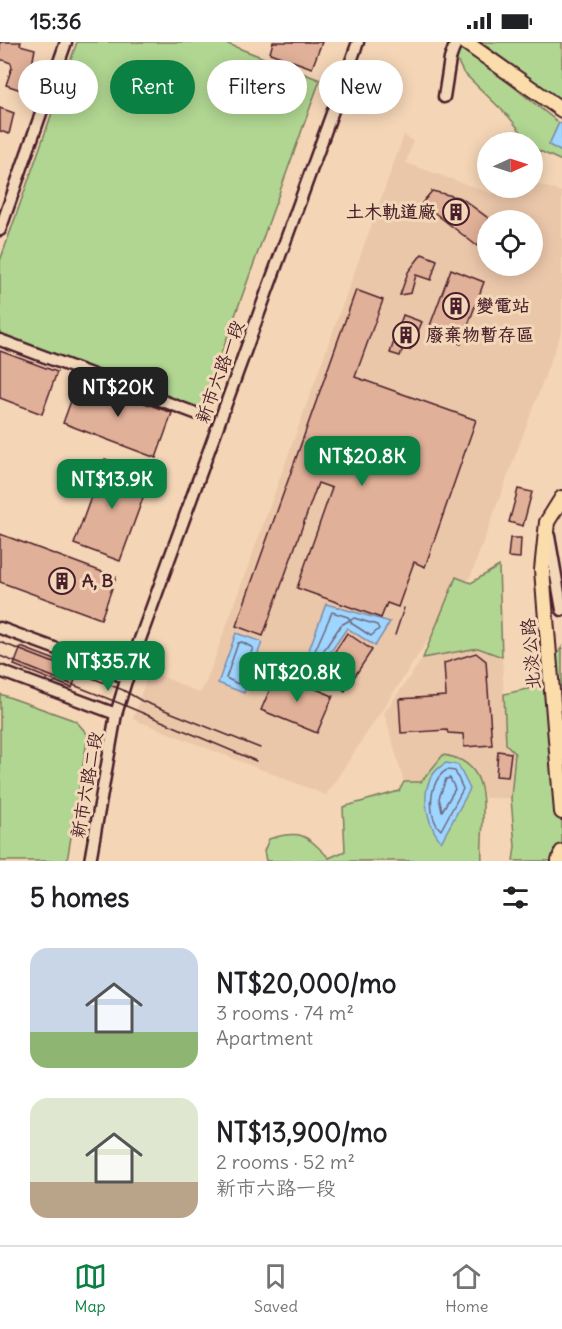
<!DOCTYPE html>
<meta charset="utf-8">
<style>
:root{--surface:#fff;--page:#f2f2f2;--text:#202124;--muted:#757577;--line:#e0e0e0;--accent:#0b8043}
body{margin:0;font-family:Delius,"LXGW WenKai TC",sans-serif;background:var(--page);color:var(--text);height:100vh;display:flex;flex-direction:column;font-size:22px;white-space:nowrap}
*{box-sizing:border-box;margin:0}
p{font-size:20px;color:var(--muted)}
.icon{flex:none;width:33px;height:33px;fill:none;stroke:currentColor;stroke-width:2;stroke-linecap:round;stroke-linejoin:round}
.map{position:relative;height:819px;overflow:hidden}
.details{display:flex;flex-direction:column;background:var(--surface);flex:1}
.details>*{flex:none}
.guide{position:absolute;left:18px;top:18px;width:526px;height:54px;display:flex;gap:12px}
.needle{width:39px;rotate:87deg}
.tools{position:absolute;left:477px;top:90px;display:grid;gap:12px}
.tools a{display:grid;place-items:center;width:66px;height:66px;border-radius:50%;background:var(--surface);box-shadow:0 3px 15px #0003;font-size:30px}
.price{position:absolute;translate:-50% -51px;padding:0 14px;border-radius:12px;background:var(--accent);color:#fff;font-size:20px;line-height:39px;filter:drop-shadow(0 2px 3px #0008)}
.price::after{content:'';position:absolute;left:50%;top:36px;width:18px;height:14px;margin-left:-9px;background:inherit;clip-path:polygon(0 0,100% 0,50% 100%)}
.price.selected{background:#222;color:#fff}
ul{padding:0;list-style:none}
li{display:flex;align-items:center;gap:18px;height:150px;padding:0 30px}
li span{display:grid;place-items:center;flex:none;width:168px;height:120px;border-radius:18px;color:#555}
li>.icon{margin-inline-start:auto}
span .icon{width:72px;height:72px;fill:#fffc;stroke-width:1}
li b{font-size:26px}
h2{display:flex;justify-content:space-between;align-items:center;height:72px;padding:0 30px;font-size:26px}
.chip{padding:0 21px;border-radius:27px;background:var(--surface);box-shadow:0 3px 15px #0003;font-size:21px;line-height:54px}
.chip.selected{background:var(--accent);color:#fff}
.status{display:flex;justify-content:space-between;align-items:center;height:42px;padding:0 30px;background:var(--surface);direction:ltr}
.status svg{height:16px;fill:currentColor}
.dock{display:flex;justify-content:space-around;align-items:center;height:84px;border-top:2px solid var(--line);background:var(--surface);font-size:16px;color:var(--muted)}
.dock a{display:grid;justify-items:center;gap:3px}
.dock .selected{color:var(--accent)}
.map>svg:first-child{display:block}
</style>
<div class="status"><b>15:36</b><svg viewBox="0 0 49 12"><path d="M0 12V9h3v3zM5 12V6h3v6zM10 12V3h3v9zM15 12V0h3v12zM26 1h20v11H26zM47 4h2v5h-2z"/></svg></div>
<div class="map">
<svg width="562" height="819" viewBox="0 0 562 819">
<rect width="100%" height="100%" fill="#f4d5b6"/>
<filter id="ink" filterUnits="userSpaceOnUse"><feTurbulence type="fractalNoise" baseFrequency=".0167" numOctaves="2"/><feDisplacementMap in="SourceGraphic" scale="12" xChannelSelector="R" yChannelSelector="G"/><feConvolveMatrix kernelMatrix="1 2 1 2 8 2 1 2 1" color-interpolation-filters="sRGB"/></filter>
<g filter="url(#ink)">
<g fill="#ebc7aa" fill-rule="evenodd">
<path d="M404,93L413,99L406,121L493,152L516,146H532L534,141L562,150V288L471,533L326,753L133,677L149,628L199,651L205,643ZM488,178H532V224H488Z"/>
<polygon points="478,606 502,615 506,702 515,711 511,756 485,756 475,730 443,713 421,740 404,740 384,671 423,616"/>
</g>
<g fill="#b0d691" stroke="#7d7a5e" stroke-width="1.5">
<polygon points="77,0 223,0 320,38 201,368 0,294 0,219"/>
<polygon points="448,0 475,14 559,81 549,103 562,110 562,119 535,107 509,75 463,30"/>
<polygon points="481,0 562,0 562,61"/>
<polygon points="499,524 502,615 478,606 423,616 456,535 471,541"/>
<polygon points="562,605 562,819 513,819 515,805 511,756 515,711 506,702 504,652 536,645"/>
<polygon points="0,652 76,679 88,693 67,819 0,819"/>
<path d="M443,713C499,720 479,780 482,819H266L264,809L269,797C302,787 306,793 329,816L345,809L343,765L399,749L404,740H421Z"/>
</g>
<g fill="#9fd6ff" stroke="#7d8daa" stroke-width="1.5">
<polygon points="559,81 562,82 562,110 549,103"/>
<polygon points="326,562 390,580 375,604 347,586 321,624 306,616"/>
<polygon points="236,591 262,600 244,651 218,641"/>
<path d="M446,721L458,723L470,747L441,800C424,777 416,738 446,721Z"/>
</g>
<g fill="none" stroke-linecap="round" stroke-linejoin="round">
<g stroke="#6c6880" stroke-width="1.5">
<polygon points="332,570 348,575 350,578 341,583 320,614 317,615 314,611"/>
<polygon points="354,576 377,583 379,587 371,594 351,581 351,578"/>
<polygon points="242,600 253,606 238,642 226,636 238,601"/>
<path d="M447,728L455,729L463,747L441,788C426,775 429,737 447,728Z"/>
<polygon points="450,736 455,747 442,769 439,756 446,737"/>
</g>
</g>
<g fill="#e1b098" stroke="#4a1f2b" stroke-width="1.5">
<polygon points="0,0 21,0 20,3 35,7 31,28 28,27 21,48 6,43 12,25 11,21 0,17"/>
<polygon points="273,0 322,0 312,26 270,11"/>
<polygon points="0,66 14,71 9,92 0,89"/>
<polygon points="432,149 461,156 488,176 488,189 477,204 422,161"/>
<polygon points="422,212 437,218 431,238 416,233 411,251 400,253 408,230"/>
<polygon points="451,227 484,240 461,302 428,289"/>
<polygon points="356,248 383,258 355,335 476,378 425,525 414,520 398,565 387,561 381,576 297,546 332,446 318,441 263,594 236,584"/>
<polygon points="403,273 422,280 410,308 403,306 400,314 390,311"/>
<polygon points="0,309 57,330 42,372 0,356"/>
<polygon points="79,337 172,371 156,416 63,381"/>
<polygon points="105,417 151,434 120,519 74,502"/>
<polygon points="518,447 532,450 523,484 509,480"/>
<polygon points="0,492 116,535 101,577 0,540"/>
<polygon points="510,496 521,496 520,516 508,515"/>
<polygon points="347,591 372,608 345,649 320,632"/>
<polygon points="21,605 79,627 72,646 14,623"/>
<polygon points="476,611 486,619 492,703 464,705 463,692 448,691 447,688 401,691 399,657 446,654 444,621"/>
<polygon points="277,631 333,654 317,691 261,668"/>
<polygon points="498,709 511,711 508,735 496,734"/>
</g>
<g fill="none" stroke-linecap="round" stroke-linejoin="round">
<defs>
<g id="minor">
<polyline points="444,55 450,17 456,0"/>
<polyline points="0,188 66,0"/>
<polyline points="0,298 203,374"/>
<polyline points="549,494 562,568"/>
<polyline points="0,586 95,621 127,637"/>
<polyline points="0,629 116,672"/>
<polyline points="90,819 116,672 131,622 358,0"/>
</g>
<g id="major">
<polyline points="465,0 562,68"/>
<polyline points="562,456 547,480 542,528 562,770"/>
<polyline points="559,819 562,810"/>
</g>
</defs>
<use href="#minor" stroke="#4a1f2b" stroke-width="15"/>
<use href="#major" stroke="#4a1f2b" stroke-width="18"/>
<use href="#minor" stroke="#f2d8b9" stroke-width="10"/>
<use href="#major" stroke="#faddab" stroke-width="14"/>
<g stroke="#4a1f2b" stroke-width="1.5">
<polyline points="395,593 404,566"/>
<polyline points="0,600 123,648 142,659 260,706"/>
<polyline points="0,614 119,661 256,719"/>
</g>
</g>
</g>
<defs>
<symbol id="building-ring" viewBox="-11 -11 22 22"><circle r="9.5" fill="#f2d8b9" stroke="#4a1f2b" stroke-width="1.5"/><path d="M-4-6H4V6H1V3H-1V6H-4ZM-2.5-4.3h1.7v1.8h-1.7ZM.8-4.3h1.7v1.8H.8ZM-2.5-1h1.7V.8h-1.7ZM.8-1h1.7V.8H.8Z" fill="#4a1f2b"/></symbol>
</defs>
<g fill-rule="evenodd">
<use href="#building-ring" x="441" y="155" width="30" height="30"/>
<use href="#building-ring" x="441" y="249" width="30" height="30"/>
<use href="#building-ring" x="391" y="278" width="30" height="30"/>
<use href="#building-ring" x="47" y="524" width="30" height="30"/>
</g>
<g text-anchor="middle" stroke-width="6" stroke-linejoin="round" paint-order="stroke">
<g font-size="18" font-weight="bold" fill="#4a1f2b" stroke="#f2d8b9" text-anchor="start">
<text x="436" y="176" text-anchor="end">土木軌道廠</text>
<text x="476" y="270">變電站</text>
<text x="426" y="299">廢棄物暫存區</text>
<text x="82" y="545">A, B</text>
</g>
<g font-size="18" fill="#4a1f2b" stroke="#f2d8b9">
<text transform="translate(220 330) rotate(-70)" y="6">新市六路一段</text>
<text transform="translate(531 612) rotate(-95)" y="6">北淡公路</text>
<text transform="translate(87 743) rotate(-80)" y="6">新市六路二段</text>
</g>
</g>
</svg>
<div class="tools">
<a><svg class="needle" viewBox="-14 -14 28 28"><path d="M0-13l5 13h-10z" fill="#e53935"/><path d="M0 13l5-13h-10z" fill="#757577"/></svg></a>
<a><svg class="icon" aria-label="locate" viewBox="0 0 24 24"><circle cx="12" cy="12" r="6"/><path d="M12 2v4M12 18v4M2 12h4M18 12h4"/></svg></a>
</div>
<b class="price selected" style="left:118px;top:376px">NT$20K</b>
<b class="price" style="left:362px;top:445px">NT$20.8K</b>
<b class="price" style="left:112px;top:468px">NT$13.9K</b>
<b class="price" style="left:108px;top:650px">NT$35.7K</b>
<b class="price" style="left:297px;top:661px">NT$20.8K</b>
<div class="guide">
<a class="chip">Buy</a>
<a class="chip selected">Rent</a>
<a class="chip">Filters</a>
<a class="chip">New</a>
</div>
</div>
<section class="details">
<h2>5 homes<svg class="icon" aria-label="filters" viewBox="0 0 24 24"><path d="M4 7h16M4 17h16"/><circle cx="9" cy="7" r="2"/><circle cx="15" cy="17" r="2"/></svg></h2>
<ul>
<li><span style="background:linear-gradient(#c9d6e8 70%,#8fb573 0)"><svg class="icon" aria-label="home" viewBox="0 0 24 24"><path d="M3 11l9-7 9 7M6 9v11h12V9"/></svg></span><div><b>NT$20,000/mo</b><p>3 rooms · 74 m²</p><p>Apartment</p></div></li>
<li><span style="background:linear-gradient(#dfe7d0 70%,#b9a48a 0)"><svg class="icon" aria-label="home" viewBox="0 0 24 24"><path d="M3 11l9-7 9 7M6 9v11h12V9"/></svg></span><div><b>NT$13,900/mo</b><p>2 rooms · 52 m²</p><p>新市六路一段</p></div></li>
</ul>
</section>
<nav class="dock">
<a class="selected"><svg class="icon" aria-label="map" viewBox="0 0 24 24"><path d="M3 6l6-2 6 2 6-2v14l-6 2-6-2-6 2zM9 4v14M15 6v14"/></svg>Map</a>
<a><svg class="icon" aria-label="saved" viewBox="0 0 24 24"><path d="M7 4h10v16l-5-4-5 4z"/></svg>Saved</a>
<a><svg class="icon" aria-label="home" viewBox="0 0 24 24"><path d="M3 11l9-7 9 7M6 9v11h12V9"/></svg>Home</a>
</nav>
